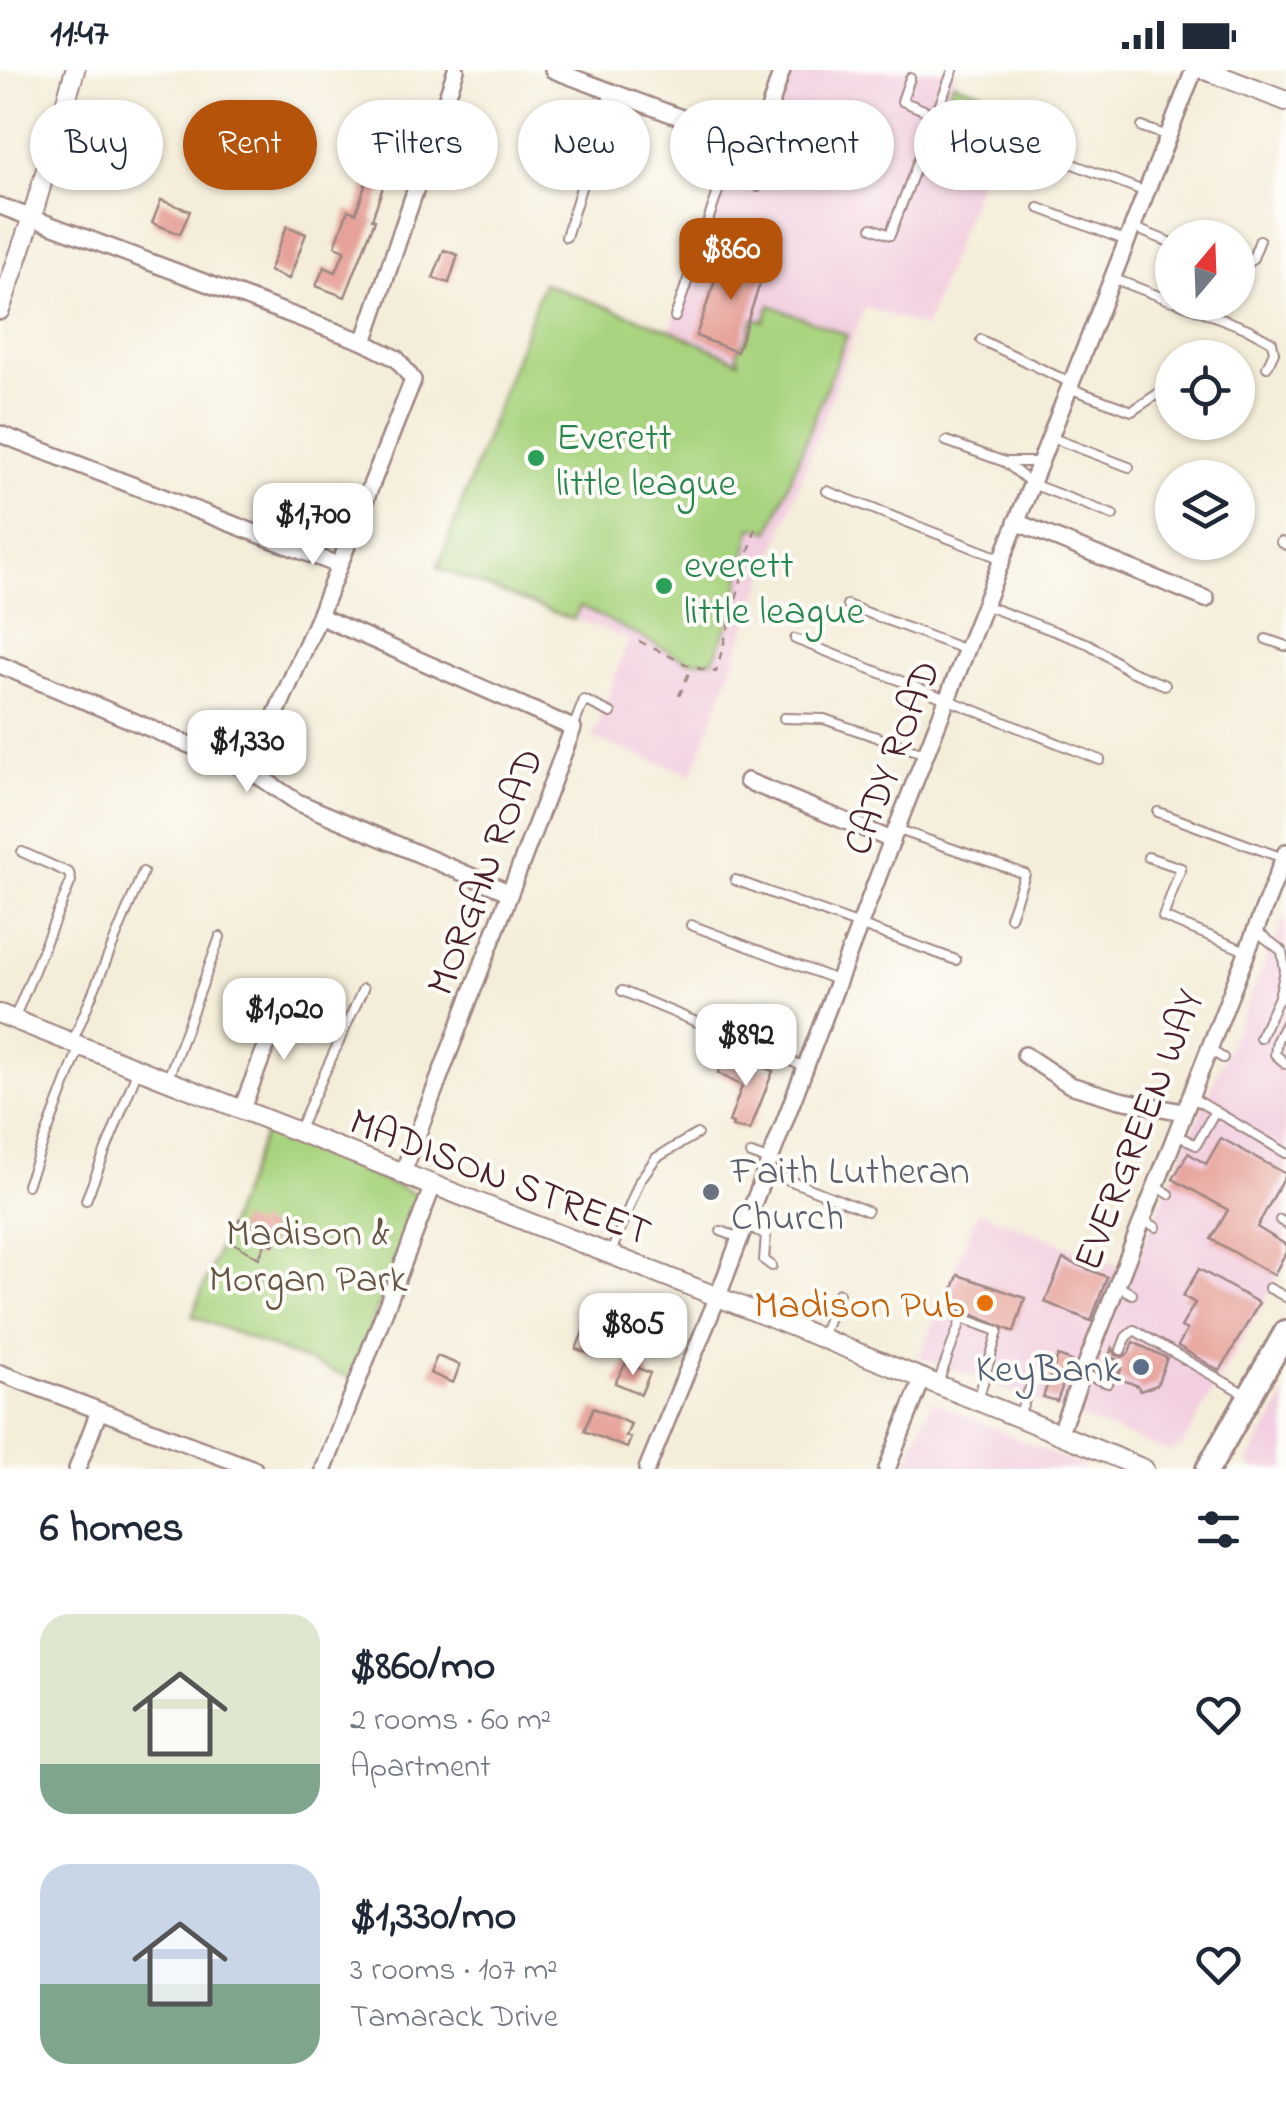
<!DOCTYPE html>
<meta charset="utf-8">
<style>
:root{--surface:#fff;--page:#f2f2f3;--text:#1f2937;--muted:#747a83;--accent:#b45309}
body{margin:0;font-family:"Indie Flower",sans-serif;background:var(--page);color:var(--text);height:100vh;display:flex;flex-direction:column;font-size:38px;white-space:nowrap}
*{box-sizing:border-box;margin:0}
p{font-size:32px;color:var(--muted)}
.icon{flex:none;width:55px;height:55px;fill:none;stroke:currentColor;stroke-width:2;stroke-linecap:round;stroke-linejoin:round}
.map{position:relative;height:1399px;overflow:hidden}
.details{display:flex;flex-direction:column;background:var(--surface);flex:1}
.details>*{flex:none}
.banner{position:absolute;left:30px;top:30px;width:1228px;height:90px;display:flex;gap:20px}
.needle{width:65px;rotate:19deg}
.fabs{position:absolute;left:1155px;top:150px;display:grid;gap:20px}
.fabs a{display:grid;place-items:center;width:100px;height:100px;border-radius:50%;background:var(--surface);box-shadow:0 2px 8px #0004;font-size:50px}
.price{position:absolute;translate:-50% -85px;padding:0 22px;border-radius:20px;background:#fff;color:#222;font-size:32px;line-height:65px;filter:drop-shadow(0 2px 5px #0008)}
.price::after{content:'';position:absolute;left:50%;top:60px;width:30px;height:22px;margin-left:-15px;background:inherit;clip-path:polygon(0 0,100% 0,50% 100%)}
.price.on{background:var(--accent);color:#fff}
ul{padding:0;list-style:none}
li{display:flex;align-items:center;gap:30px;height:250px;padding:0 40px}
li span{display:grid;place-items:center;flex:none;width:280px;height:200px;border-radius:30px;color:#555}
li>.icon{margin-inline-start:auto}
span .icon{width:120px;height:120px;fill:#fffc;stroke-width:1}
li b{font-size:42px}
h2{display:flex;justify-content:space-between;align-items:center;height:120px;padding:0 40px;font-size:42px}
.chip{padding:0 35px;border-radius:45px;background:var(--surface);box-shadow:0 2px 8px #0004;font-size:35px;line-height:90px}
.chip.on{background:var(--accent);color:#fff}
.status{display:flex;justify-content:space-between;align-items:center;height:70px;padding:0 50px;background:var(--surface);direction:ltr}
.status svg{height:28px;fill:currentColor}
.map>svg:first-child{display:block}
</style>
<div class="status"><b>11:47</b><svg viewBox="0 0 49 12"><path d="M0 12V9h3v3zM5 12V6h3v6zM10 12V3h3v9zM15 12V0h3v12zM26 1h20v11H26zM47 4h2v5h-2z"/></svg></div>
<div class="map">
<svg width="1286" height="1399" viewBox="0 0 1286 1399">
<rect width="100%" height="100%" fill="#fdfcf7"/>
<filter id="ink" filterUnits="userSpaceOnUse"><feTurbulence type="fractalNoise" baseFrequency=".01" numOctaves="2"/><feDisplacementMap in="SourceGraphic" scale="20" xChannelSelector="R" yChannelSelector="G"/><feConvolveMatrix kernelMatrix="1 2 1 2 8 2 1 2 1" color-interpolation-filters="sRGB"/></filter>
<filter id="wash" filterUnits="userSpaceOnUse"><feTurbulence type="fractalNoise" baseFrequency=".0048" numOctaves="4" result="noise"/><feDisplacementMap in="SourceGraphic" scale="40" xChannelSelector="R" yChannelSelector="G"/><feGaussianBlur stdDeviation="2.25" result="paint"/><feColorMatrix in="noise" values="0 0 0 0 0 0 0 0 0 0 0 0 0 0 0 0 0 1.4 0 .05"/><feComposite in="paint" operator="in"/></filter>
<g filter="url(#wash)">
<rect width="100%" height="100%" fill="#f4edd9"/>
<g fill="#f2cfe0">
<polygon points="793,0 956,0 928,69 986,91 925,258 865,236 692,705 593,668 629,569 438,498 543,213 670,260 737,79 761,87"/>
<polygon points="1286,844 1286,1192 1182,1376 1169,1382 920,1287 978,1141 1132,1201"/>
<polygon points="1286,1325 1286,1399 1252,1399 1249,1391"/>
<polygon points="932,1331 1087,1399 904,1399"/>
</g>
<g fill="#a9d47f" stroke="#7a7a55" stroke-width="2.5">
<polygon points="953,12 1009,32 986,91 928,69 933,65"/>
<path d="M543,213L670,260L739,291L737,282L747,268L754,248L764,251L770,235L847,265L770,461L752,457C741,501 735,552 712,590L688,591L580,536L573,550L438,498Z"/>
<polygon points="265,1062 418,1125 419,1133 350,1308 192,1246"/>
</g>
<g id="blocks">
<g fill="#e6a29a">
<polygon points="368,106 383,111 382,120 372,149 375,150 345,227 316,216 324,197 336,202 345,180 335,176 348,140 356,143"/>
<polygon points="161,130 190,141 180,164 152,153"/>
<polygon points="287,156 306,164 289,209 269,201"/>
<polygon points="444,180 458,185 449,213 433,208"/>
<polygon points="724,184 765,199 737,282 696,266"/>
<polygon points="726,983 773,1001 750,1060 732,1057 733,1053 729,1052 742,1016 718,1003"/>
<polygon points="1221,1068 1286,1104 1257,1157 1286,1175 1286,1182 1274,1205 1211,1169 1228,1140 1173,1109 1188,1083 1206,1094"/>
<polygon points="240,1149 255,1156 257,1151 279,1162 273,1175 266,1172 259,1188 230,1171"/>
<polygon points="1063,1189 1107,1207 1091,1251 1045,1232"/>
<polygon points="1199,1199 1259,1233 1220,1301 1178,1276 1187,1260 1181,1257 1195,1233 1183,1226"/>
<polygon points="958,1205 1025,1228 1014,1262 965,1241 946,1238"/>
<polygon points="583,1262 605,1270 598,1287 576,1279"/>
<polygon points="1133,1272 1167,1288 1157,1315 1140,1321 1138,1316 1118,1308 1122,1297 1120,1290 1113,1288 1107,1292 1112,1277 1116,1285 1123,1287 1129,1283"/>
<polygon points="437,1286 460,1295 453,1313 430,1303"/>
<polygon points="1058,1286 1072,1291 1057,1331 1043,1327"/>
<polygon points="626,1293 650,1303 641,1324 615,1313"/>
<polygon points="593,1338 631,1354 626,1366 631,1368 627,1378 584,1361"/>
</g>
</g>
</g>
<g filter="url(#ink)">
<use href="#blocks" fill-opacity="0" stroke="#9f8682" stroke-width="2.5"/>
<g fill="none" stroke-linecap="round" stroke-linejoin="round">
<defs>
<g id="service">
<polyline points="910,8 902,31 936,45"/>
<polyline points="1142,57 1168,66"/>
<polyline points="757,76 752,94 758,117"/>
<polyline points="1065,91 1146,122"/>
<polyline points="1039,138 1127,171"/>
<polyline points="1132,157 1172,173"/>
<polyline points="872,158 890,165 953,0"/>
<polyline points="566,167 610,22"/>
<polyline points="1238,199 1242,201 1253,188 1260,170"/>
<polyline points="1112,208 1172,231"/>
<polyline points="1177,232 1248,259 1272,272 1274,282 1267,297"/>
<polyline points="675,247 736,69"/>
<polyline points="981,270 1071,313"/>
<polyline points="1069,318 1132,341 1159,323 1172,325"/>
<polyline points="1050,367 1129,397"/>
<polyline points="946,371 1005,392"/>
<polyline points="1040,392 1005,392 1032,414 1113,445"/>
<polyline points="827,421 1002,489"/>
<polyline points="1281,472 1286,475"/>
<polyline points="847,535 966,580"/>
<polyline points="984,535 1089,574 1130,601 1165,615"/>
<polyline points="795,569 1100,690"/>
<polyline points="1266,569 1286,576"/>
<polyline points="784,648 824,649 926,684"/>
<polyline points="573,658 584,630 611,643"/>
<polyline points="1158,742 1283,788"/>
<polyline points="896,759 1025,804 1010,847"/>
<polyline points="1148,787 1181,798 1163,847 1246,881"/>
<polyline points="735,810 956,890"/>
<polyline points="691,855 837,910"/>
<polyline points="1255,860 1282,881 1285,901 1279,927"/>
<polyline points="622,921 805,997"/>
<polyline points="14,949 71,811 69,803 22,782"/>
<polyline points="1286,953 1277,970 1275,984 1286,994"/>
<polyline points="1260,968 1279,927 1286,930"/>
<polyline points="72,973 143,802"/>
<polyline points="1208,979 1223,988"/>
<polyline points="167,1011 220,867"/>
<polyline points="1191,1027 1286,1083"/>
<polyline points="299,1059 363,919"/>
<polyline points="1175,1064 1196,1075 1215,1041"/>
<polyline points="751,1084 770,1091"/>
<polyline points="766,1101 867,1141"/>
<polyline points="27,1115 80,976"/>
<polyline points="1155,1115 1169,1124"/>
<polyline points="86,1130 138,999"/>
<polyline points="1142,1150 1156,1157"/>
<polyline points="1280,1150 1286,1154"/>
<polyline points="745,1155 766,1165 764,1190 772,1196"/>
<polyline points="721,1161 740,1168"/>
<polyline points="610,1185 640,1110 656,1088 697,1064"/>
<polyline points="1116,1215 1132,1224"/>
<polyline points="1269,1218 1286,1227"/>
<polyline points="821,1267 839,1223"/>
<polyline points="1121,1280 1126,1267 1134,1260 1245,1324"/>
<polyline points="1083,1304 1108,1313 1115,1295"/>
<polyline points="938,1313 962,1248 998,1261 978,1330"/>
<polyline points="1018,1347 1029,1320"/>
</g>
<g id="minor">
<polyline points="553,0 757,76 782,0"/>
<polyline points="0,136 364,272 397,289 413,310 319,546 251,701"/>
<polyline points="364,272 456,0"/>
<polyline points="0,364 338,495"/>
<polyline points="1016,452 1206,529"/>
<polyline points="319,546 573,658 402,1105 432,1118 324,1399"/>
<polyline points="0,595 251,701 297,732 508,822"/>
<polyline points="747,711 892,770"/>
<polyline points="1025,985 1070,1015 1120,1030 1183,1042"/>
<polyline points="241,1041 284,930"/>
<polyline points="0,1303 254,1399"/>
<polyline points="1059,1364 1286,782"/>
<polyline points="77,1399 99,1341"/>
<polyline points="647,1399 718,1226 892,770 1194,0"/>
<polyline points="887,1399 923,1307"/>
</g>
<g id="tertiary">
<polyline points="1205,0 1286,31"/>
<polyline points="0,240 32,147 75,0"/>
<path d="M0,944C381,1096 765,1242 1144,1399"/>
</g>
<polyline id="primary" points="1208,1399 1286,1262"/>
</defs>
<use href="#service" stroke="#9f8682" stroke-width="12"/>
<use href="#minor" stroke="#9f8682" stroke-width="20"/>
<use href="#tertiary" stroke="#9f8682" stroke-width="22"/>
<use href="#primary" stroke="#9f8682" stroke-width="28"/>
<g stroke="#9f8682" stroke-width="2.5" stroke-dasharray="8 8" stroke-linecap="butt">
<polyline points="639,571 692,597 716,602 756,456"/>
<polyline points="679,626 691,598"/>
</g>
<use href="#service" stroke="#fff" stroke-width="8"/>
<use href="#minor" stroke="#fff" stroke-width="15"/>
<use href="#tertiary" stroke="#fff" stroke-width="18"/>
<use href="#primary" stroke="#fff" stroke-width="22"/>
</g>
</g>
<g fill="#2e9e5b" stroke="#fdfcf7" stroke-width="4">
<circle cx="536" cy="388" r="10"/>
<circle cx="664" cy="516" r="10"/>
</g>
<circle fill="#6b7280" stroke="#fdfcf7" stroke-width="4" cx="711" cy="1122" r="10"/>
<circle fill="#e8710a" stroke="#fdfcf7" stroke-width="4" cx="985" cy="1233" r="10"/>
<circle fill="#5c6f8a" stroke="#fdfcf7" stroke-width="4" cx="1141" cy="1297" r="10"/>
<g text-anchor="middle" stroke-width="8" stroke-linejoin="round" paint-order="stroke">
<g font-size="40" fill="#27864d" stroke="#fdfcf7" text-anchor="start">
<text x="556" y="379">Everett<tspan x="556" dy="46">little league</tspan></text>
<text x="684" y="507">everett<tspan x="684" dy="46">little league</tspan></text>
</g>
<g font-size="40" fill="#4a1f2b" stroke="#fdfcf7">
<text transform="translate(890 687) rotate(-69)" y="14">CADY ROAD</text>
<text transform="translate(483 801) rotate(-69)" y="14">MORGAN ROAD</text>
<text transform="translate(1137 1059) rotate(-69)" y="14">EVERGREEN WAY</text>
<text transform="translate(501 1105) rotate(21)" y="14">MADISON STREET</text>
</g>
<g font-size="40" fill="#5b616d" stroke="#fdfcf7" text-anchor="start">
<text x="731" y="1113">Faith Lutheran<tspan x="731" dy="46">Church</tspan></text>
</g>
<g font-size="40" fill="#654" stroke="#fdfcf7">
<text x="308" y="1175">Madison &amp;<tspan x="308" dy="46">Morgan Park</tspan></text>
</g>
<g font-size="40" fill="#c56008" stroke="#fdfcf7" text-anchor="end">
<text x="965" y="1247">Madison Pub</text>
</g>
<g font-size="40" fill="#4e5e75" stroke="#fdfcf7" text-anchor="end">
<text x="1121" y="1311">KeyBank</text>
</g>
</g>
</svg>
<div class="fabs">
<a><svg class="needle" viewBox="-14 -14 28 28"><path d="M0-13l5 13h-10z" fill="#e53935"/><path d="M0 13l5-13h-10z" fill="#747a83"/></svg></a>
<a><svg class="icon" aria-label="locate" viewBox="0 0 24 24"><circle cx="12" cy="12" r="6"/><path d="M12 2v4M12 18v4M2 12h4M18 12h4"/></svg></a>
<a><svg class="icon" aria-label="layers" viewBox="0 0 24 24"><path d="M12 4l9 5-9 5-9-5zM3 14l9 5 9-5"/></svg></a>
</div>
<b class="price on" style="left:731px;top:233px">$860</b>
<b class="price" style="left:313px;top:498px">$1,700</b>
<b class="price" style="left:247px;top:725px">$1,330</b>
<b class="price" style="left:284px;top:993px">$1,020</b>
<b class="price" style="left:746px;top:1019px">$892</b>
<b class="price" style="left:633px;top:1308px">$805</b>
<div class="banner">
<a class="chip">Buy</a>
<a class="chip on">Rent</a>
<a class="chip">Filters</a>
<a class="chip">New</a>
<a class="chip">Apartment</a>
<a class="chip">House</a>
</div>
</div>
<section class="details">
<h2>6 homes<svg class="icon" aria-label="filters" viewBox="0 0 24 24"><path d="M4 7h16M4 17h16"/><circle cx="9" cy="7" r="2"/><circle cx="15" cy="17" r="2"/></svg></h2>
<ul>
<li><span style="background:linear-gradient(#dfe7d0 75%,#7fa58c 0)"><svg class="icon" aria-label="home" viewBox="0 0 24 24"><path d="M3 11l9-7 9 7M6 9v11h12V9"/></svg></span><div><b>$860/mo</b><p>2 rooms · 60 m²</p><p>Apartment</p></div><svg class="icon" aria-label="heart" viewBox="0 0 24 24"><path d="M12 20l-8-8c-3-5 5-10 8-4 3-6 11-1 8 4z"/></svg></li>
<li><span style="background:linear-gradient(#c9d6e8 60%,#7fa58c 0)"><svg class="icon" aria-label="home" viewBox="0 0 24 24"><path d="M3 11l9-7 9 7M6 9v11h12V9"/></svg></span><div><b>$1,330/mo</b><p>3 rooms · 107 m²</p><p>Tamarack Drive</p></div><svg class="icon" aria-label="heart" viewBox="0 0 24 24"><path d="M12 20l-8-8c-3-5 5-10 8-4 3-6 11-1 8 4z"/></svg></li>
</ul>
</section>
